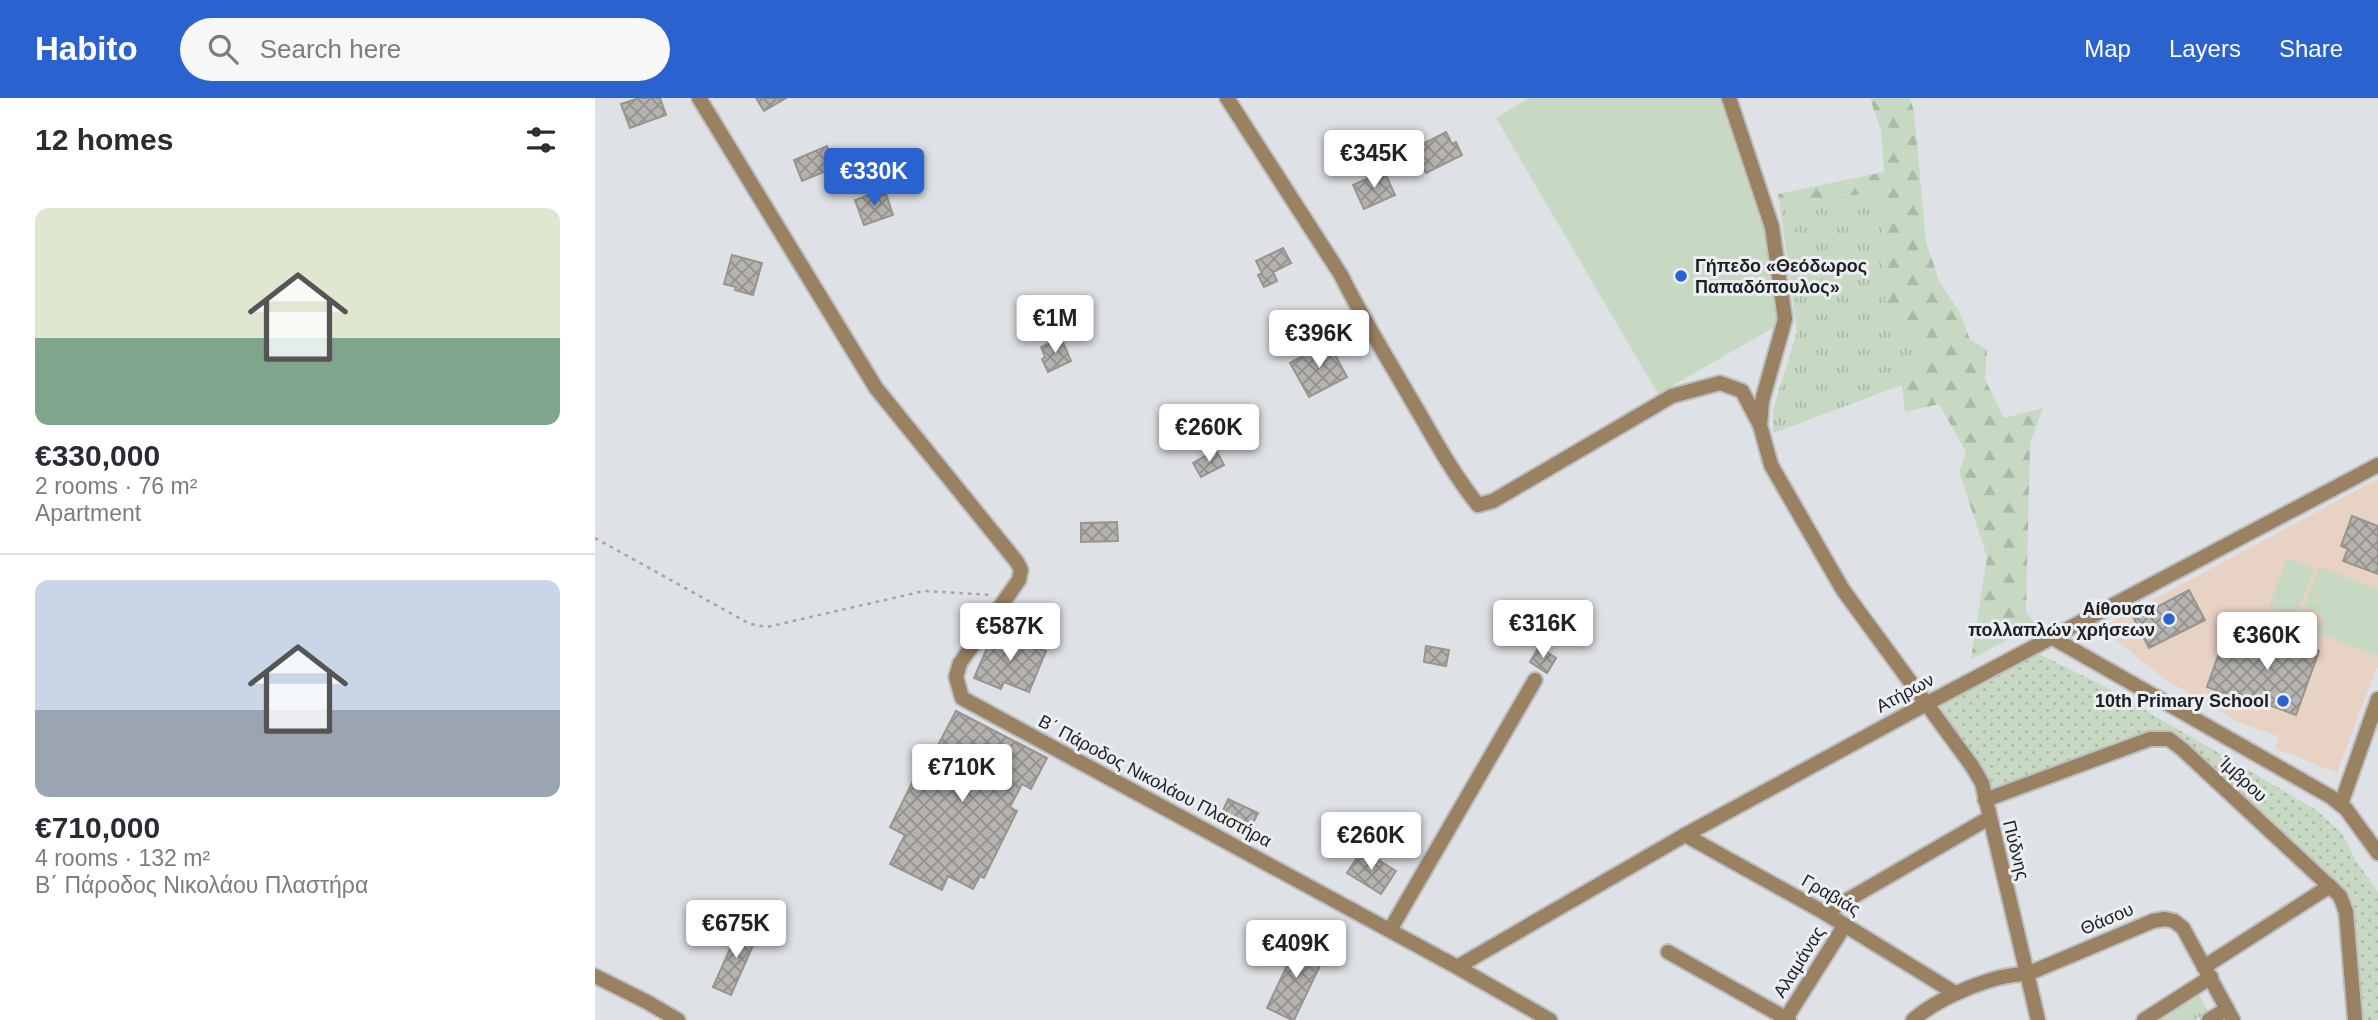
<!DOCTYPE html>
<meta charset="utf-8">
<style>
:root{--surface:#fff;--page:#f7f7f7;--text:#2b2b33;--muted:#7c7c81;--line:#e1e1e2;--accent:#2a62d0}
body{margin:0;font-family:Helvetica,sans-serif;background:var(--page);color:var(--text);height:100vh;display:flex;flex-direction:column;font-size:26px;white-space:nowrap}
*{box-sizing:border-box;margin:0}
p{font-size:23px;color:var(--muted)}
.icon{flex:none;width:38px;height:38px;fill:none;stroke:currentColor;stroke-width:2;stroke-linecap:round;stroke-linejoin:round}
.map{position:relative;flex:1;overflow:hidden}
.details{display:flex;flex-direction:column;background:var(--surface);width:595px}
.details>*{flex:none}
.price{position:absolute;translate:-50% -60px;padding:0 16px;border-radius:7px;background:#fff;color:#222;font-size:23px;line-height:46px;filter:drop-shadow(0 2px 4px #0008)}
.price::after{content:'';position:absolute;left:50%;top:42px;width:21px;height:16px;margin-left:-10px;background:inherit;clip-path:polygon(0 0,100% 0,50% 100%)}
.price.on{background:var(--accent);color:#fff}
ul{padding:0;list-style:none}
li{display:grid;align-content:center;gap:14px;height:371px;padding:0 35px}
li+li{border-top:2px solid var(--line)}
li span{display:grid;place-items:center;height:217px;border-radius:14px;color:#555}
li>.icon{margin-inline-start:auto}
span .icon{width:126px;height:126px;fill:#fffc;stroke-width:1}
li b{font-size:30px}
h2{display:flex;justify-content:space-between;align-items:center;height:84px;padding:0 35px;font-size:30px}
header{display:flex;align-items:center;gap:42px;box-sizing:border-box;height:98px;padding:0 35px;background:var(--accent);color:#fff}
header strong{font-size:33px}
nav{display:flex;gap:38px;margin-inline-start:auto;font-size:24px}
.search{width:490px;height:63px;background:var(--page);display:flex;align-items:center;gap:18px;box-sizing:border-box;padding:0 24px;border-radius:38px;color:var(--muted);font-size:26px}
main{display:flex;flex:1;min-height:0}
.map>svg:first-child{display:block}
</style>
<header>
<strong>Habito</strong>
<div class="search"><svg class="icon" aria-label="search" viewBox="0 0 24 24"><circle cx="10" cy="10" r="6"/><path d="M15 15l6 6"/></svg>Search here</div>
<nav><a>Map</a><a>Layers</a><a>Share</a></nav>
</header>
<main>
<section class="details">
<h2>12 homes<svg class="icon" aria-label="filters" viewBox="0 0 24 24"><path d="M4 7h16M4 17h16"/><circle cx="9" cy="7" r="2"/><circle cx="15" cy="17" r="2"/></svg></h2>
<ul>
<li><span style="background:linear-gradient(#dfe7d0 60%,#7fa58c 0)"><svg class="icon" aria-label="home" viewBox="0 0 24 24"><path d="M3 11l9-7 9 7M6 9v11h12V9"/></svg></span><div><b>€330,000</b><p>2 rooms · 76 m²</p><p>Apartment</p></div></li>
<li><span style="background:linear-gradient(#c9d6e8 60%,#9aa5b1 0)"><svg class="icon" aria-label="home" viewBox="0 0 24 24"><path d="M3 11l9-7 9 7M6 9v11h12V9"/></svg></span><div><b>€710,000</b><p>4 rooms · 132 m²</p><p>Β΄ Πάροδος Νικολάου Πλαστήρα</p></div></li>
</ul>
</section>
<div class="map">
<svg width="1783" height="922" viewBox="0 0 1783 922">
<defs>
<pattern id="grass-tufts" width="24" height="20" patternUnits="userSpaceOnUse" patternTransform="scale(1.75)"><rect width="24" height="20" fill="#c8d9c3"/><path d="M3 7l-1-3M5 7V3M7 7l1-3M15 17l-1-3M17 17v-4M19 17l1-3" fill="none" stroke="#abbaa7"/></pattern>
<pattern id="forest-firs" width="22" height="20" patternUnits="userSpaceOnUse" patternTransform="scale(1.75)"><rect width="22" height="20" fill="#c8d9c3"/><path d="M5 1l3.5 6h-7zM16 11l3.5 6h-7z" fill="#abbaa7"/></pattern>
<pattern id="park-dots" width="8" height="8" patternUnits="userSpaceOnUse" patternTransform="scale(1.75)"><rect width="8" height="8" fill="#c8d9c3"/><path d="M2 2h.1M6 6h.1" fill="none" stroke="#abbaa7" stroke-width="1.8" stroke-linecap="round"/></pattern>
<pattern id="building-cross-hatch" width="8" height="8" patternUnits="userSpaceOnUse" patternTransform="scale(1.75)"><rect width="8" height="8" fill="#b6b3af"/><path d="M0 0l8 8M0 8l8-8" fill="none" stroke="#93918e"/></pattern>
</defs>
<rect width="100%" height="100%" fill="#dee1e5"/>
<polygon fill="#e7d2c4" points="1783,381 1783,570 1781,570 1742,675 1680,650 1683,638 1643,624 1570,581 1506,530"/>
<g fill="url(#grass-tufts)">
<polygon points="1267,96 1286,104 1290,203 1325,248 1325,269 1307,287 1178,335 1178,311 1202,234 1185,108"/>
<polygon points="1602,892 1613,914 1600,922 1553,922"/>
</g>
<polygon fill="url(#forest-firs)" points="1275,0 1315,0 1319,14 1331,144 1345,185 1364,213 1375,241 1392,252 1390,281 1409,320 1448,310 1435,346 1431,514 1441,527 1376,561 1392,459 1364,374 1371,354 1344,306 1310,314 1307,287 1325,269 1325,248 1290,203 1286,104 1267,96 1185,108 1183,96 1289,74 1286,33"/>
<polygon fill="url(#park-dots)" points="1444,556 1503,585 1650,670 1721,712 1747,735 1761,763 1783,794 1783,922 1757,922 1749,806 1571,637 1559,633 1395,696 1343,615 1345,608"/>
<g fill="#c8d9c3">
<polygon points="934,0 1125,0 1172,128 1183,227 1063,296 901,20"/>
<polygon points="1692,460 1719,470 1701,519 1674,509"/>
<polygon points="1724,469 1783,491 1783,558 1723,535 1730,517 1709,509"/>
</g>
<g fill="url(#building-cross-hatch)" stroke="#989591" stroke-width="2">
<polygon points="44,0 65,0 71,17 35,30 26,6"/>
<polygon points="161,0 191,0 169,13"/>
<polygon points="851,34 857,46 861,44 867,57 831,75 818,51"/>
<polygon points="232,48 241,69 207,83 199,62"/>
<polygon points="789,73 800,97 769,111 758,87"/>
<polygon points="277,96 278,100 291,96 298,117 269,127 260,102"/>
<polygon points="688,150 696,165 678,174 682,183 669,189 663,177 667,175 661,163"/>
<polygon points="137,157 167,165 158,197 140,192 141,189 129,186"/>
<polygon points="466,240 476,263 453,274 447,261 450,259 446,249"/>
<polygon points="733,244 752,279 714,299 695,265"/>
<polygon points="621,352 629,367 606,379 598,365"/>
<polygon points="1757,418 1783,428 1783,476 1748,463 1753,451 1746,448"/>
<polygon points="522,424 523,443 486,444 486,425"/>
<polygon points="1594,492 1610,522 1554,550 1539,521"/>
<polygon points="1683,528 1718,540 1715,549 1724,553 1701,617 1663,603 1661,607 1612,589 1628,544 1672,560"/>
<polygon points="400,532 451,553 434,594 409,584 406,591 379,580"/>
<polygon points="831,548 854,552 851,568 829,564"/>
<polygon points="944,549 961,560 952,575 935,564"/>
<polygon points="361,613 452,660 436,691 427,686 415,709 422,713 389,780 385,778 378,791 353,778 347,792 295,766 310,737 295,729 327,665 332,668"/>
<polygon points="633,701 663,715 653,735 624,722"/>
<polygon points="767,752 801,773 786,796 752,775"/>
<polygon points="146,826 164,834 136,897 118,889"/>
<polygon points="704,842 731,855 699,922 697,922 672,910"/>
</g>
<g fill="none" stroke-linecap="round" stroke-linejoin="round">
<defs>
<g id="minor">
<polyline points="104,0 281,290 422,464 426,472 424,482 365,565 361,579 367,600 862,869 955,922"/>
<path d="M632,0L746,177C767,220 793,261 817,303C838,338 857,375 883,407L898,403L1077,298L1125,285L1147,293L1165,327"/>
<polyline points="1456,539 1736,699 1751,711 1783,755"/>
<polyline points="1390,702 1555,641 1574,641 1587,651 1745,798 1751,814 1760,922"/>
<polyline points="1746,706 1783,601"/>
<polyline points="1090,737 1230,815 1360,895"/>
<polyline points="1230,815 1394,720"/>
<polyline points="795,832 940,582"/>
<polyline points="1073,854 1194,922"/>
<polyline points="862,869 1090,737 1331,606"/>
<polyline points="1609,869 1735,788"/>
<polyline points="0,878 52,904 83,922"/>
<polyline points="1190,922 1250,827"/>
<path d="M1318,922C1343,900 1398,876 1432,876L1558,823L1570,821L1579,823L1588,830L1638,922"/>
<polyline points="1549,922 1616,879"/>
<polyline points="1614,922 1632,911"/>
</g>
<g id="tertiary">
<polyline points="1134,0 1177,129 1190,221 1167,303 1165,327 1176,367 1248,492 1377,668 1387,685 1443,922"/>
<polyline points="1331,606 1783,367"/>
</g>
</defs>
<use href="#minor" stroke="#bcbec2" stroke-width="18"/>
<use href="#tertiary" stroke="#bcbec2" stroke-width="18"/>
<polyline stroke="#a2a4a8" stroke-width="2.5" stroke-dasharray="3.5 5" stroke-linecap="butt" points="0,440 155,526 172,529 329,493 397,497"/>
<use href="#minor" stroke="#998161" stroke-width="14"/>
<use href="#tertiary" stroke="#998161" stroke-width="14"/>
</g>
<g fill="#2a62d0" stroke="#ebeef2" stroke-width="2.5">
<circle cx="1086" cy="178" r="7"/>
<circle cx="1574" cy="521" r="7"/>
<circle cx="1688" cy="603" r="7"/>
</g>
<g text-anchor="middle" stroke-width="6" stroke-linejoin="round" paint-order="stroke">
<g font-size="18" font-weight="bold" fill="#1f2022" stroke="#ebeef2" text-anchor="end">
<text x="1100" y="174" text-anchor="start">Γήπεδο «Θεόδωρος<tspan x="1100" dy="21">Παπαδόπουλος»</tspan></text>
<text x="1560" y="517">Αίθουσα<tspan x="1560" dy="21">πολλαπλών χρήσεων</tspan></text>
<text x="1674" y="609">10th Primary School</text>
</g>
<g font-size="18" fill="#1f2022" stroke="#ebeef2">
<text transform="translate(1310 595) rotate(-28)" y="6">Ατήρων</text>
<text transform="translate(1648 681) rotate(43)" y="6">Ίμβρου</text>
<text transform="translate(560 683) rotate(28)" y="6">Β΄ Πάροδος Νικολάου Πλαστήρα</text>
<text transform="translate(1421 752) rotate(76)" y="6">Πύδνης</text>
<text transform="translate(1236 797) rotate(30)" y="6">Γραβιάς</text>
<text transform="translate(1512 821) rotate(-23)" y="6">Θάσου</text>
<text transform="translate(1204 864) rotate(-58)" y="6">Αλαμάνας</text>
</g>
</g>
</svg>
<b class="price" style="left:779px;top:92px">€345K</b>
<b class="price on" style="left:279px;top:110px">€330K</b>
<b class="price" style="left:460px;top:257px">€1M</b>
<b class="price" style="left:724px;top:272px">€396K</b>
<b class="price" style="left:614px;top:366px">€260K</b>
<b class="price" style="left:948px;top:562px">€316K</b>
<b class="price" style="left:415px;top:565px">€587K</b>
<b class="price" style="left:1672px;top:574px">€360K</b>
<b class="price" style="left:367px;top:706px">€710K</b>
<b class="price" style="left:776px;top:774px">€260K</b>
<b class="price" style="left:141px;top:862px">€675K</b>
<b class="price" style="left:701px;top:882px">€409K</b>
</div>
</main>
